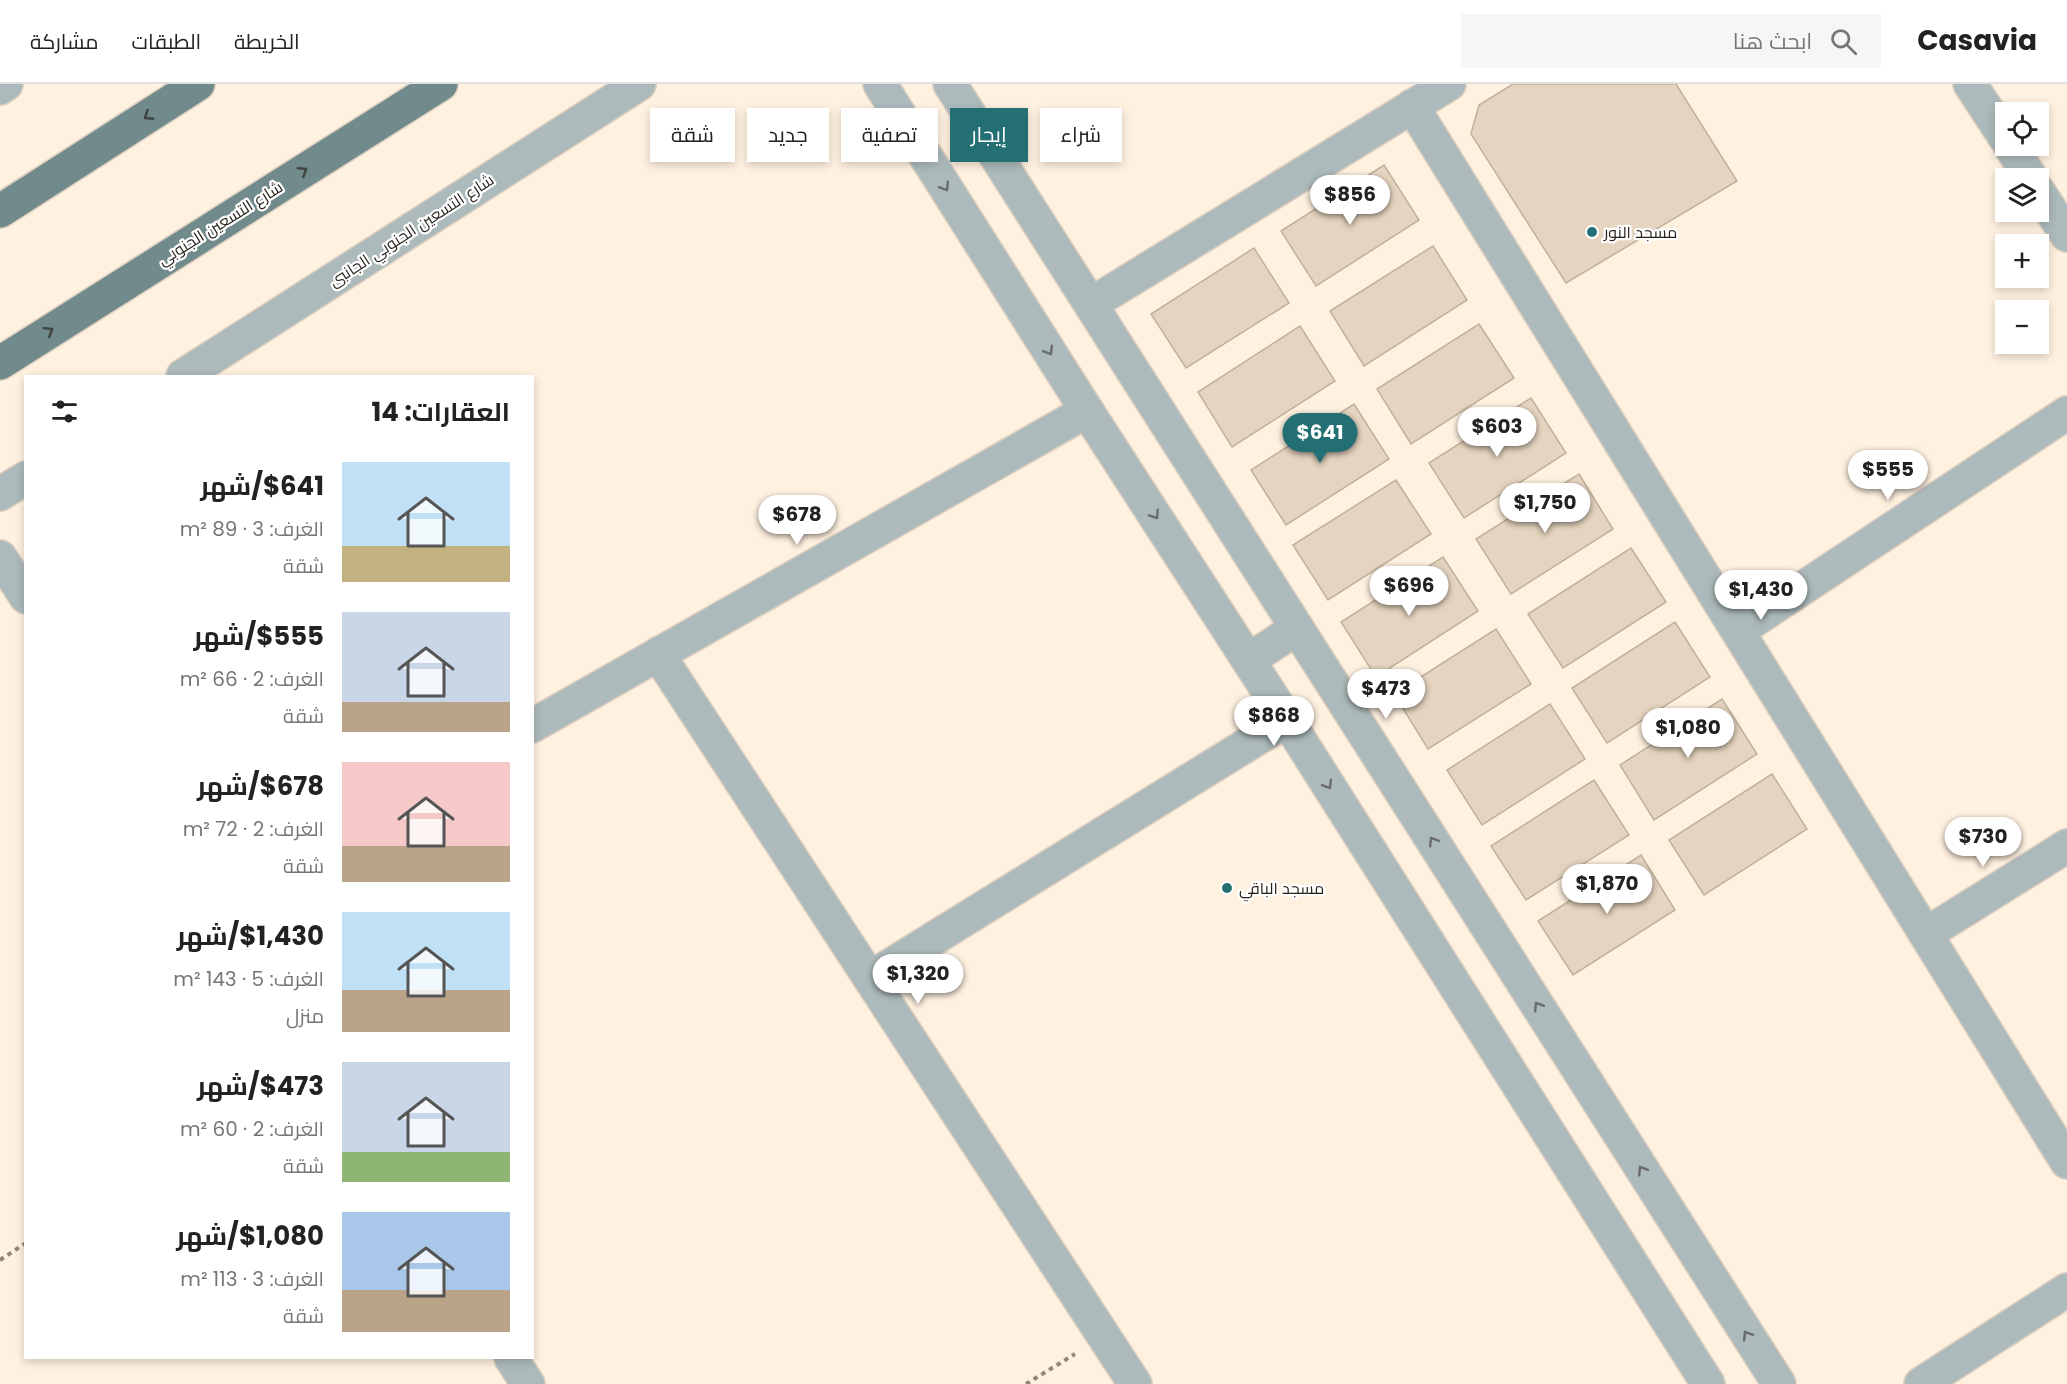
<!DOCTYPE html>
<html lang="ar">
<meta charset="utf-8">
<style>
:root{--surface:#fff;--page:#f6f6f6;--text:#222;--muted:#767676;--line:#e0e0e0;--accent:#246f73}
body{margin:0;font-family:Poppins,Cairo,sans-serif;background:var(--page);color:var(--text);direction:rtl;height:100vh;display:flex;flex-direction:column;font-size:22px;white-space:nowrap}
*{box-sizing:border-box;margin:0}
p{font-size:20px;color:var(--muted)}
.icon{flex:none;width:33px;height:33px;fill:none;stroke:currentColor;stroke-width:2;stroke-linecap:round;stroke-linejoin:round}
.map{position:relative;flex:1;overflow:hidden;direction:ltr}
.details{position:absolute;left:24px;top:291px;width:510px;height:984px;display:flex;flex-direction:column;background:var(--surface);border-radius:0px;box-shadow:0 3px 9px #0003;direction:rtl}
.details>*{flex:none}
.hud{position:absolute;left:552px;top:24px;width:570px;height:54px;direction:rtl;display:flex;gap:12px}
.buttons{position:absolute;left:1995px;top:18px;display:grid;gap:12px}
.buttons a{display:grid;place-items:center;width:54px;height:54px;border-radius:0px;background:var(--surface);box-shadow:0 3px 9px #0003;font-size:30px}
.price{position:absolute;translate:-50% -51px;padding:0 14px;border-radius:21px;background:#fff;color:#222;font-size:20px;line-height:39px;filter:drop-shadow(0 2px 3px #0008)}
.price::after{content:'';position:absolute;left:50%;top:36px;width:18px;height:14px;margin-left:-9px;background:inherit;clip-path:polygon(0 0,100% 0,50% 100%)}
.price.active{background:var(--accent);color:#fff}
ul{padding:0;list-style:none}
li{display:flex;align-items:center;gap:18px;height:150px;padding:0 24px}
li span{display:grid;place-items:center;flex:none;width:168px;height:120px;border-radius:0px;color:#555}
li>.icon{margin-inline-start:auto}
span .icon{width:72px;height:72px;fill:#fffc;stroke-width:1}
li b{font-size:26px}
h2{display:flex;justify-content:space-between;align-items:center;height:72px;padding:0 24px;font-size:26px}
.pill{padding:0 21px;border-radius:0px;background:var(--surface);box-shadow:0 3px 9px #0003;font-size:21px;line-height:54px}
.pill.active{background:var(--accent);color:#fff}
header{display:flex;align-items:center;gap:36px;box-sizing:border-box;height:84px;padding:0 30px;background:var(--surface);border-bottom:2px solid var(--line)}
header strong{font-size:28px}
nav{display:flex;gap:33px;margin-inline-start:auto;font-size:21px}
.search{width:420px;height:54px;background:var(--page);display:flex;align-items:center;gap:15px;box-sizing:border-box;padding:0 21px;border-radius:0px;color:var(--muted);font-size:22px}
.map>svg:first-child{display:block}
</style>
<header>
<strong>Casavia</strong>
<div class="search"><svg class="icon" aria-label="search" viewBox="0 0 24 24"><circle cx="10" cy="10" r="6"/><path d="M15 15l6 6"/></svg>ابحث هنا</div>
<nav><a>الخريطة</a><a>الطبقات</a><a>مشاركة</a></nav>
</header>
<div class="map">
<svg width="2067" height="1300" viewBox="0 0 2067 1300">
<rect width="100%" height="100%" fill="#fff1e0"/>
<g fill="#e5d4bf" stroke="#c1b19c" stroke-width="1.5">
<polygon points="1513,0 1676,0 1737,97 1566,199 1471,50 1479,21"/>
<polygon points="1384,81 1419,136 1316,202 1281,147"/>
<polygon points="1433,162 1467,216 1364,282 1330,227"/>
<polygon points="1254,164 1289,219 1186,284 1151,230"/>
<polygon points="1479,240 1514,294 1411,360 1377,305"/>
<polygon points="1300,242 1335,297 1232,363 1198,308"/>
<polygon points="1531,314 1566,369 1464,434 1429,379"/>
<polygon points="1354,320 1389,375 1286,441 1251,386"/>
<polygon points="1579,390 1613,445 1511,510 1476,455"/>
<polygon points="1396,396 1431,450 1328,516 1293,461"/>
<polygon points="1631,464 1666,518 1563,584 1528,530"/>
<polygon points="1443,473 1478,527 1376,593 1341,538"/>
<polygon points="1675,538 1710,593 1607,659 1572,604"/>
<polygon points="1496,545 1531,600 1428,665 1394,610"/>
<polygon points="1722,615 1757,670 1654,736 1620,681"/>
<polygon points="1550,620 1585,675 1482,741 1447,686"/>
<polygon points="1772,690 1807,745 1704,811 1669,756"/>
<polygon points="1594,696 1629,751 1526,816 1491,762"/>
<polygon points="1641,771 1675,826 1573,891 1538,837"/>
</g>
<g fill="none" stroke-linecap="round" stroke-linejoin="round">
<defs>
<g id="minor">
<polyline points="880,0 1087,327 1287,636 1708,1300"/>
<polyline points="950,0 1779,1300"/>
<polyline points="1970,0 2006,55"/>
<polyline points="0,4 6,0"/>
<polyline points="1412,22 2067,1078"/>
<polyline points="2010,62 2031,94"/>
<polyline points="2038,107 2067,151"/>
<polyline points="1091,220 1449,0"/>
<polyline points="183,292 639,0"/>
<polyline points="0,410 26,394"/>
<polyline points="0,473 26,513"/>
<polyline points="1738,547 2067,329"/>
<polyline points="658,570 1135,1300"/>
<polyline points="1249,576 1297,544"/>
<polyline points="532,642 1087,327"/>
<polyline points="1926,850 2067,762"/>
<polyline points="870,894 1287,636"/>
<polyline points="511,1274 528,1300"/>
<polyline points="1921,1300 2067,1206"/>
</g>
<g id="major">
<polyline points="0,127 198,0"/>
<polyline points="0,279 441,0"/>
</g>
</defs>
<use href="#minor" stroke="#dccfc0" stroke-width="36"/>
<use href="#major" stroke="#dccfc0" stroke-width="36"/>
<g stroke="#91877b" stroke-width="4" stroke-dasharray="4.5 4.5" stroke-linecap="butt">
<polyline points="0,1176 26,1159"/>
<polyline points="1026,1300 1075,1270"/>
</g>
<use href="#minor" stroke="#adbabb" stroke-width="33"/>
<use href="#major" stroke="#718a8b" stroke-width="33"/>
</g>
<defs><path id="oneway-chevron" d="M-2-3.5L2.5 0L-2 3.5" fill="none" stroke-width="1.6" stroke-linecap="round" stroke-linejoin="round" transform="scale(1.5)"/></defs>
<g stroke="#404440">
<use href="#oneway-chevron" transform="translate(148 32) rotate(147)"/>
<use href="#oneway-chevron" transform="translate(303 87) rotate(-32)"/>
<use href="#oneway-chevron" transform="translate(49 247) rotate(-32)"/>
</g>
<g stroke="#696c6a">
<use href="#oneway-chevron" transform="translate(945 103) rotate(58)"/>
<use href="#oneway-chevron" transform="translate(1049 267) rotate(58)"/>
<use href="#oneway-chevron" transform="translate(1155 431) rotate(57)"/>
<use href="#oneway-chevron" transform="translate(1328 701) rotate(58)"/>
<use href="#oneway-chevron" transform="translate(1433 757) rotate(-122)"/>
<use href="#oneway-chevron" transform="translate(1538 922) rotate(-122)"/>
<use href="#oneway-chevron" transform="translate(1642 1086) rotate(-122)"/>
<use href="#oneway-chevron" transform="translate(1747 1251) rotate(-122)"/>
</g>
<g fill="#246f73" stroke="#fff" stroke-width="2">
<circle cx="1592" cy="148" r="6"/>
<circle cx="1227" cy="804" r="6"/>
</g>
<g text-anchor="middle" stroke-width="4.5" stroke-linejoin="round" paint-order="stroke">
<g font-size="16" fill="#251f18" stroke="#fff">
<text transform="translate(220 139) rotate(-32)" y="6">شارع التسعين الجنوبي</text>
<text transform="translate(411 146) rotate(-33)" y="6">شارع التسعين الجنوبي الجانبى</text>
</g>
<g font-size="16" fill="#251f18" stroke="#fff" text-anchor="start">
<text x="1604" y="154">مسجد النور</text>
<text x="1239" y="810">مسجد الباقي</text>
</g>
</g>
</svg>
<div class="buttons">
<a><svg class="icon" aria-label="locate" viewBox="0 0 24 24"><circle cx="12" cy="12" r="6"/><path d="M12 2v4M12 18v4M2 12h4M18 12h4"/></svg></a>
<a><svg class="icon" aria-label="layers" viewBox="0 0 24 24"><path d="M12 4l9 5-9 5-9-5zM3 14l9 5 9-5"/></svg></a>
<a>+</a>
<a>−</a>
</div>
<b class="price" style="left:1350px;top:142px">$856</b>
<b class="price" style="left:1497px;top:374px">$603</b>
<b class="price active" style="left:1320px;top:380px">$641</b>
<b class="price" style="left:1888px;top:417px">$555</b>
<b class="price" style="left:1545px;top:450px">$1,750</b>
<b class="price" style="left:797px;top:462px">$678</b>
<b class="price" style="left:1409px;top:533px">$696</b>
<b class="price" style="left:1761px;top:537px">$1,430</b>
<b class="price" style="left:1386px;top:636px">$473</b>
<b class="price" style="left:1274px;top:663px">$868</b>
<b class="price" style="left:1688px;top:675px">$1,080</b>
<b class="price" style="left:1983px;top:784px">$730</b>
<b class="price" style="left:1607px;top:831px">$1,870</b>
<b class="price" style="left:918px;top:921px">$1,320</b>
<div class="hud">
<a class="pill">شراء</a>
<a class="pill active">إيجار</a>
<a class="pill">تصفية</a>
<a class="pill">جديد</a>
<a class="pill">شقة</a>
</div>
<section class="details">
<h2>العقارات: 14<svg class="icon" aria-label="filters" viewBox="0 0 24 24"><path d="M4 7h16M4 17h16"/><circle cx="9" cy="7" r="2"/><circle cx="15" cy="17" r="2"/></svg></h2>
<ul>
<li><span style="background:linear-gradient(#bfe0f5 70%,#c2b280 0)"><svg class="icon" aria-label="home" viewBox="0 0 24 24"><path d="M3 11l9-7 9 7M6 9v11h12V9"/></svg></span><div><b>$641/شهر</b><p>الغرف: 3 · 89 m²</p><p>شقة</p></div></li>
<li><span style="background:linear-gradient(#c9d6e8 75%,#b9a48a 0)"><svg class="icon" aria-label="home" viewBox="0 0 24 24"><path d="M3 11l9-7 9 7M6 9v11h12V9"/></svg></span><div><b>$555/شهر</b><p>الغرف: 2 · 66 m²</p><p>شقة</p></div></li>
<li><span style="background:linear-gradient(#f6c9c9 70%,#b9a48a 0)"><svg class="icon" aria-label="home" viewBox="0 0 24 24"><path d="M3 11l9-7 9 7M6 9v11h12V9"/></svg></span><div><b>$678/شهر</b><p>الغرف: 2 · 72 m²</p><p>شقة</p></div></li>
<li><span style="background:linear-gradient(#bfe0f5 65%,#b9a48a 0)"><svg class="icon" aria-label="home" viewBox="0 0 24 24"><path d="M3 11l9-7 9 7M6 9v11h12V9"/></svg></span><div><b>$1,430/شهر</b><p>الغرف: 5 · 143 m²</p><p>منزل</p></div></li>
<li><span style="background:linear-gradient(#c9d6e8 75%,#8fb573 0)"><svg class="icon" aria-label="home" viewBox="0 0 24 24"><path d="M3 11l9-7 9 7M6 9v11h12V9"/></svg></span><div><b>$473/شهر</b><p>الغرف: 2 · 60 m²</p><p>شقة</p></div></li>
<li><span style="background:linear-gradient(#a9c7e8 65%,#b9a48a 0)"><svg class="icon" aria-label="home" viewBox="0 0 24 24"><path d="M3 11l9-7 9 7M6 9v11h12V9"/></svg></span><div><b>$1,080/شهر</b><p>الغرف: 3 · 113 m²</p><p>شقة</p></div></li>
</ul>
</section>
</div>
